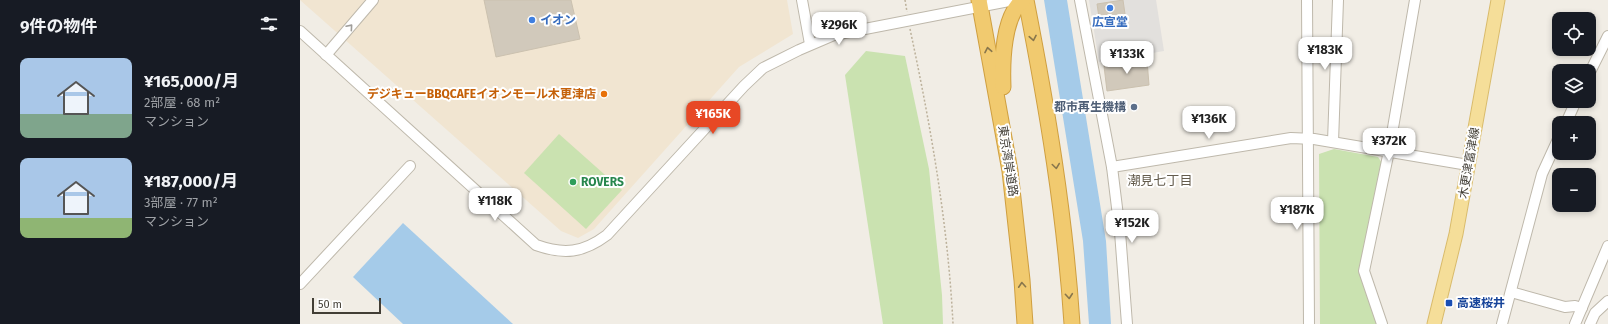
<!DOCTYPE html>
<html lang="ja">
<meta charset="utf-8">
<style>
:root{--surface:#171b24;--page:#242831;--text:#f1f3f6;--muted:#9ea1a6;--accent:#e74825}
body{margin:0;font-family:"Fira Sans","Noto Sans JP",sans-serif;background:var(--page);color:var(--text);height:100vh;display:flex;flex-direction:column;font-size:15px;white-space:nowrap}
*{box-sizing:border-box;margin:0}
p{font-size:13px;color:var(--muted)}
.icon{flex:none;width:22px;height:22px;fill:none;stroke:currentColor;stroke-width:2;stroke-linecap:round;stroke-linejoin:round}
.map{position:relative;flex:1;overflow:hidden}
.side{display:flex;flex-direction:column;background:var(--surface);width:300px}
.side>*{flex:none}
.controls{position:absolute;left:1252px;top:12px;display:grid;gap:8px}
.controls a{display:grid;place-items:center;width:44px;height:44px;border-radius:8px;background:var(--surface);box-shadow:0 2px 6px #0003;font-size:20px}
.scale{position:absolute;left:12px;bottom:10px;width:69px;box-sizing:border-box;padding-left:4px;border:2px solid #423e35;border-top:0;font-size:11px;line-height:14px;white-space:nowrap;color:#423e35;-webkit-text-stroke:3px #fff;paint-order:stroke}
.price{position:absolute;translate:-50% -34px;padding:0 9px;border-radius:8px;background:#fff;color:#222;font-size:13px;line-height:26px;filter:drop-shadow(0 1px 2px #0008)}
.price::after{content:'';position:absolute;left:50%;top:24px;width:12px;height:9px;margin-left:-6px;background:inherit;clip-path:polygon(0 0,100% 0,50% 100%)}
.price.active{background:var(--accent);color:#fff}
ul{padding:0;list-style:none}
li{display:flex;align-items:center;gap:12px;height:100px;padding:0 20px}
li span{display:grid;place-items:center;flex:none;width:112px;height:80px;border-radius:8px;color:#555}
li>.icon{margin-inline-start:auto}
span .icon{width:48px;height:48px;fill:#fffc;stroke-width:1}
li b{font-size:17px}
h2{display:flex;justify-content:space-between;align-items:center;height:48px;padding:0 20px;font-size:17px}
main{display:flex;flex:1;min-height:0}
.map>svg:first-child{display:block}
</style>
<main>
<section class="side">
<h2>9件の物件<svg class="icon" aria-label="filters" viewBox="0 0 24 24"><path d="M4 7h16M4 17h16"/><circle cx="9" cy="7" r="2"/><circle cx="15" cy="17" r="2"/></svg></h2>
<ul>
<li><span style="background:linear-gradient(#a9c7e8 70%,#7fa58c 0)"><svg class="icon" aria-label="home" viewBox="0 0 24 24"><path d="M3 11l9-7 9 7M6 9v11h12V9"/></svg></span><div><b>¥165,000/月</b><p>2部屋 · 68 m²</p><p>マンション</p></div></li>
<li><span style="background:linear-gradient(#a9c7e8 75%,#8fb573 0)"><svg class="icon" aria-label="home" viewBox="0 0 24 24"><path d="M3 11l9-7 9 7M6 9v11h12V9"/></svg></span><div><b>¥187,000/月</b><p>3部屋 · 77 m²</p><p>マンション</p></div></li>
</ul>
</section>
<div class="map">
<svg width="1308" height="324" viewBox="0 0 1308 324">
<rect width="100%" height="100%" fill="#f1ede5"/>
<polygon fill="#f1e5d1" points="0,0 487,0 493,34 439,67 294,229 278,238 261,231"/>
<g fill="#cae2b0">
<polygon points="566,51 605,56 629,169 642,295 643,324 583,324 545,75"/>
<polygon points="259,134 322,190 286,229 224,173"/>
<polygon points="1034,149 1078,157 1082,163 1062,271 1080,324 1020,324 1019,154"/>
</g>
<polygon fill="#e2e0dd" points="789,0 856,0 864,51 799,62"/>
<g fill="#a5cbe9">
<polygon points="744,0 767,0 806,241 811,324 789,324 783,241"/>
<polygon points="103,223 213,324 103,324 53,277"/>
</g>
<g fill="#d1c9bb" stroke="#cbc1af">
<polygon points="184,0 271,0 280,39 196,57"/>
<polygon points="823,0 826,21 800,24 797,4"/>
<polygon points="828,54 829,63 847,60 849,85 807,91 804,66 821,64 820,55"/>
</g>
<g fill="none" stroke-linecap="round" stroke-linejoin="round">
<defs>
<g id="minor">
<polyline points="502,0 510,44"/>
<polyline points="780,0 812,167 820,232 827,324"/>
<polyline points="1007,0 1009,324"/>
<path d="M0,31L236,245C264,255 283,253 307,235L444,86L463,68L499,50L534,35L714,0"/>
<polyline points="26,55 73,0"/>
<polyline points="1289,74 1308,36"/>
<polyline points="1266,123 1276,101"/>
<polyline points="1033,142 1038,0"/>
<polyline points="812,167 991,138 1014,139 1168,165"/>
<polyline points="0,284 110,166"/>
<polyline points="1211,292 1265,307 1275,306 1282,308"/>
<polyline points="1082,324 1064,271 1089,151 1115,0"/>
<polyline points="1202,324 1242,174 1259,137"/>
<polyline points="1275,324 1308,246"/>
<polyline points="1290,324 1295,313 1308,301"/>
</g>
<polyline id="major" points="1134,324 1156,234 1198,0"/>
<g id="highway">
<polyline points="679,0 710,171 722,280 725,324"/>
<path d="M726,0C747,108 765,214 772,324"/>
<path d="M703,87C702,62 703,16 723,0"/>
</g>
</defs>
<use href="#minor" stroke="#beb8ab" stroke-width="12"/>
<use href="#major" stroke="#d9bb6b" stroke-width="15"/>
<use href="#highway" stroke="#cf9f40" stroke-width="17"/>
<g stroke="#bcb19b" stroke-width="1.5" stroke-dasharray="2 2" stroke-linecap="butt">
<polyline points="605,0 607,12"/>
<path d="M610,29C631,127 648,225 653,324"/>
</g>
<use href="#minor" stroke="#fff" stroke-width="10"/>
<use href="#major" stroke="#f5de99" stroke-width="13"/>
<use href="#highway" stroke="#f1ca6f" stroke-width="15"/>
</g>
<defs><path id="oneway-chevron" d="M-2-3.5L2.5 0L-2 3.5" fill="none" stroke-width="1.6" stroke-linecap="round" stroke-linejoin="round"/></defs>
<use stroke="#a09e9a" href="#oneway-chevron" transform="translate(50 27) rotate(-49)"/>
<g stroke="#88764c">
<use href="#oneway-chevron" transform="translate(733 38) rotate(79)"/>
<use href="#oneway-chevron" transform="translate(688 50) rotate(-101)"/>
<use href="#oneway-chevron" transform="translate(756 166) rotate(82)"/>
<use href="#oneway-chevron" transform="translate(722 285) rotate(-94)"/>
<use href="#oneway-chevron" transform="translate(769 296) rotate(85)"/>
</g>
<g fill="#3f7fe0" stroke="#fff" stroke-width="1.5">
<circle cx="810" cy="8" r="4"/>
<circle cx="232" cy="20" r="4"/>
</g>
<circle fill="#e8710a" stroke="#fff" stroke-width="1.5" cx="304" cy="94" r="4"/>
<circle fill="#5c6f8a" stroke="#fff" stroke-width="1.5" cx="834" cy="107" r="4"/>
<circle fill="#2e9e5b" stroke="#fff" stroke-width="1.5" cx="273" cy="182" r="4"/>
<rect fill="#1a4fb4" stroke="#fff" stroke-width="1.5" x="1145" y="299" width="8" height="8" rx="2"/>
<g text-anchor="middle" stroke-width="4" stroke-linejoin="round" paint-order="stroke">
<g font-size="12" font-weight="bold" fill="#366cbe" stroke="#fff" text-anchor="start">
<text x="240" y="24">イオン</text>
<text x="810" y="26" text-anchor="middle">広宣堂</text>
</g>
<g font-size="12" font-weight="bold" fill="#c56008" stroke="#fff" text-anchor="end">
<text x="296" y="98">デジキューBBQCAFEイオンモール木更津店</text>
</g>
<g font-size="12" font-weight="bold" fill="#4e5e75" stroke="#fff" text-anchor="end">
<text x="826" y="111">都市再生機構</text>
</g>
<g font-size="12" fill="#423e35" stroke="#fff">
<text transform="translate(708 161) rotate(81)" y="4">東京湾岸道路</text>
<text transform="translate(1169 163) rotate(-80)" y="4">木更津富津線</text>
</g>
<g font-size="12" font-weight="bold" fill="#27864d" stroke="#fff" text-anchor="start">
<text x="281" y="186">ROVERS</text>
</g>
<g font-size="12" font-weight="bold" fill="#164399" stroke="#fff" text-anchor="start">
<text x="1157" y="307">高速桜井</text>
</g>
<g font-size="13" fill="#645c4d" stroke="#fff">
<text x="860" y="185">潮見七丁目</text>
</g>
</g>
</svg>
<div class="controls">
<a><svg class="icon" aria-label="locate" viewBox="0 0 24 24"><circle cx="12" cy="12" r="6"/><path d="M12 2v4M12 18v4M2 12h4M18 12h4"/></svg></a>
<a><svg class="icon" aria-label="layers" viewBox="0 0 24 24"><path d="M12 4l9 5-9 5-9-5zM3 14l9 5 9-5"/></svg></a>
<a>+</a>
<a>−</a>
</div>
<div class="scale">50 m</div>
<b class="price" style="left:539px;top:46px">¥296K</b>
<b class="price" style="left:1025px;top:71px">¥183K</b>
<b class="price" style="left:827px;top:75px">¥133K</b>
<b class="price active" style="left:413px;top:135px">¥165K</b>
<b class="price" style="left:909px;top:140px">¥136K</b>
<b class="price" style="left:1089px;top:162px">¥372K</b>
<b class="price" style="left:195px;top:222px">¥118K</b>
<b class="price" style="left:997px;top:231px">¥187K</b>
<b class="price" style="left:832px;top:244px">¥152K</b>
</div>
</main>
